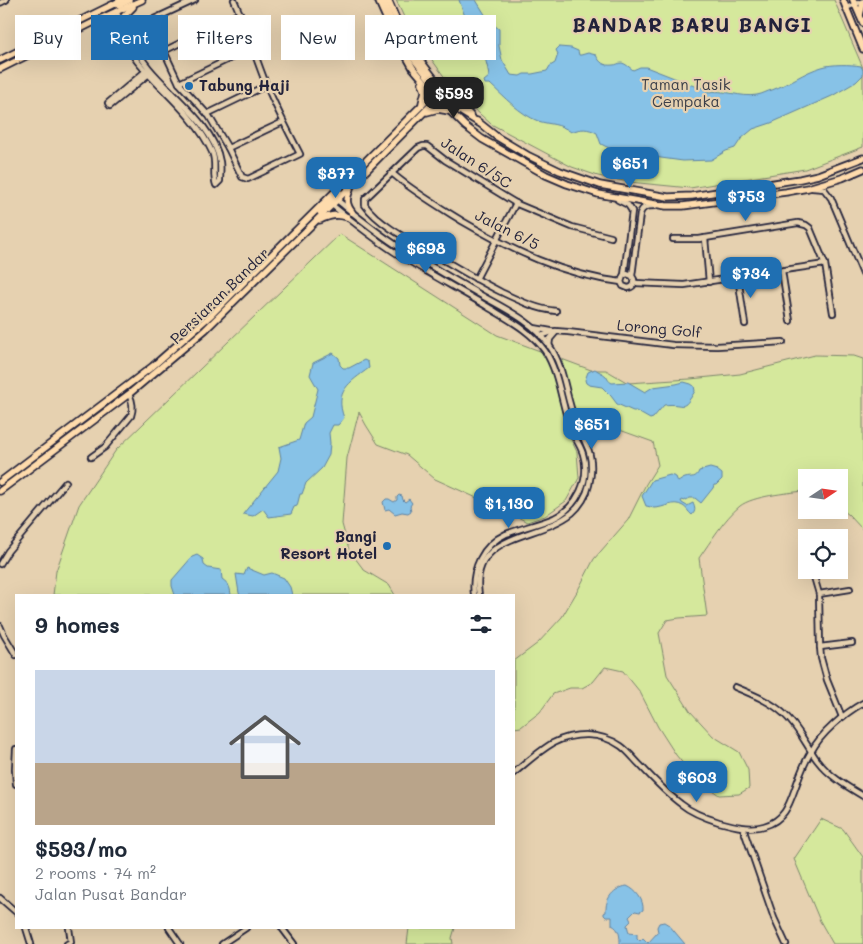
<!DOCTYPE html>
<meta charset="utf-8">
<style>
:root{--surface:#fff;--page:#f2f2f3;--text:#1f2937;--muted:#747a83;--accent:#1f6fb2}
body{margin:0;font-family:Mali,sans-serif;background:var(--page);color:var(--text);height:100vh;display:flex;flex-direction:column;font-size:19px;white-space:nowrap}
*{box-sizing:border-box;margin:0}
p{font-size:16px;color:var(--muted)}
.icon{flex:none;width:28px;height:28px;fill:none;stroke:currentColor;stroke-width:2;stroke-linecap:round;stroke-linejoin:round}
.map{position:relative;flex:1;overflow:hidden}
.side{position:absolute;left:15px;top:594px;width:500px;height:335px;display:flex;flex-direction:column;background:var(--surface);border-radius:0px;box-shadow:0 5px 20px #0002}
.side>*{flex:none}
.guide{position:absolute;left:15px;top:15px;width:500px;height:45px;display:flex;gap:10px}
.needle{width:32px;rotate:77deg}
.buttons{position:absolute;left:798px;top:469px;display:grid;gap:10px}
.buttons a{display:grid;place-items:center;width:50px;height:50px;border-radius:0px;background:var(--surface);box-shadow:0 5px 20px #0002;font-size:25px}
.price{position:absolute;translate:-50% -42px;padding:0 11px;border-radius:10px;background:var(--accent);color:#fff;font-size:16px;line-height:32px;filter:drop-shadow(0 1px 2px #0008)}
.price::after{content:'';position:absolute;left:50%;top:30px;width:15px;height:11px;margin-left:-8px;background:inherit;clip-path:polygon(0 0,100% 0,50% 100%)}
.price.current{background:#222;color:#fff}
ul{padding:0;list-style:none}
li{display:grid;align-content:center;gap:10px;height:265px;padding:0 20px}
li span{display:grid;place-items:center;height:155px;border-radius:0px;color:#555}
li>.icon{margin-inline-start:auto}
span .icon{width:90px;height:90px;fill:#fffc;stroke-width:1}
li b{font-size:21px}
h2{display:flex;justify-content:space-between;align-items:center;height:60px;padding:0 20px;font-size:21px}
.tag{padding:0 18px;border-radius:0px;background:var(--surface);box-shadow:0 5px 20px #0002;font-size:18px;line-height:45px}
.tag.current{background:var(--accent);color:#fff}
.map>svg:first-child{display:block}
</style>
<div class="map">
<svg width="863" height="944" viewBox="0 0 863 944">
<rect width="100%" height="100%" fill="#e6d1b0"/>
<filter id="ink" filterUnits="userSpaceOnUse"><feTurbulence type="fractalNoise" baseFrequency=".02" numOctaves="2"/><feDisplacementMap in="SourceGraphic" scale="10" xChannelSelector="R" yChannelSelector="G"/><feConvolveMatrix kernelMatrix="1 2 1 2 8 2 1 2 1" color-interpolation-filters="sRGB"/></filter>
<g filter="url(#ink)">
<g fill="#d5e89c" stroke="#7c856c">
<polygon points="396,0 834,0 863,68 863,147 805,169 690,188 629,182 598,176 572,167 491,124 461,97 443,75 419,42 403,15"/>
<path d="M340,234L497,335L591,370H606L628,383L690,379L740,374L815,355L854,356L863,359V530L849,515L839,507V478H806V493L804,491C787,493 753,496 740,506C724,519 711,541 699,558L707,616L679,618L667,620L659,633L667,675L690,711L713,736L739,752L748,770L749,788L739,794L719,795L695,778L676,755L658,727L640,692L623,671L605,667L593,682L582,688H570L553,694L540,712L521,727L514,728V661L538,643L562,617L578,590L594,559L628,520L646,484L658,465L653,442L581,416L563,423L577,452L579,478L566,501L545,516L527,522L512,514L435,479L407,455L378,444L366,425L359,412L347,458L342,524L349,550L364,570L389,585L395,595H53L56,571L79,505L116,450Z"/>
<polygon points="821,819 843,829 863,857 863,944 833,944 820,921 794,859"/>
<polygon points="409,928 455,928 452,938 453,944 407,944"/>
</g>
<g fill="#87c2e7" stroke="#5f82a2">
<path d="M459,0H476L489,21L499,29V46L502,60L511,75L520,76L524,74H532L547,71L550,66L555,63L558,54L556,50L559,47L571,48L578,51L579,55H581L588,53L596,55C600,63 604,66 613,65C617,65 618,63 622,63C626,64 629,67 633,70L640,67H646L682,81L684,83L706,89L707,92C723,89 741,98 757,95C763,94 767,91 772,90C789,84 804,72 822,67C832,64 850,64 861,66L863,70V75L856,82L832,96L771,123L753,129L741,139L735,148L726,151L711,160L683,161L639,155L634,152L609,148L601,144L597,133C588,128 581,128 571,132C559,123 551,125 538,121C520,114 504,97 490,84H485L484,81L489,77C487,54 476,42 467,22C464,15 462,7 459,0Z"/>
<path d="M333,353L339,358L340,365L343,368H349L364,360L368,362L369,368C349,383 334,391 344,418L338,425H333L329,433L330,443L329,455L322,468L306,483L302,494H300L297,506L294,507L291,514L269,517L263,509L253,516L243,514L278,471L281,458L279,447L299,440L304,423L311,417L318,389L310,375L313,363Z"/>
<path d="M595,369C599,372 603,373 606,376C608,379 608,381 612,383L628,382L645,392L653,387L676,384L684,382L691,384L694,386L695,391C681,414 686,402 664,405L653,418L650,419L636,411H633L617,404L611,396L602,387L589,385L586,383L585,380L588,372Z"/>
<path d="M710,468L717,470L722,474V479L716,485H714L713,488L701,503L695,498H690L684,501L683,500L681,501L682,503L687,506L693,503C695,508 696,511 692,515C688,512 687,508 683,506C673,500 665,508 654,508C653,508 648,506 646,506L642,496L652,480L670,475L676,477L678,482C680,481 682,479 685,478C692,476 696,479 699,471Z"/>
<polygon points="399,495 402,496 403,500 405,502 409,499 412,503 410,506 411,511 408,513 402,512 395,514 389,509 385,510 383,502 386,499 389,499 394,502 397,500 397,497"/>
<path d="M197,555L203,559L204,565L208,568L221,570L222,579C229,584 230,587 231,595H175L172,586V580L192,557Z"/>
<polygon points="247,568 264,575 272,573 284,578 290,587 292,595 240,595 239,593 236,574 244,575"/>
<path d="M627,886C636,890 644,900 643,910L640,912L635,911L629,917L631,921L627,925L629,933L637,934V938L640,941L643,938L648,943L658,932L657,927L659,923L664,922L669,925L685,944H620C620,937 620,929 612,925V917H606L604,915V913L606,912C605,898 614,888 627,886Z"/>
</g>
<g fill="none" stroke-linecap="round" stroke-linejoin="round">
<defs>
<g id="minor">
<path d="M234,0C246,27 255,56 266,84C276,108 288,131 300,154L248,179L242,177L228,148L209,116L179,83L164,51L240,13"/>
<polyline points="0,3 6,0"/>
<polyline points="846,8 863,1"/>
<path d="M112,13C118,30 126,47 137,61C161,91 196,116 212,152C217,162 212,175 216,185L220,181C220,175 221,169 220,162C214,125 172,96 149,68C135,51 125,31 116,11"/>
<polyline points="126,32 195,0"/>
<polyline points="148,69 108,103 110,106 150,73"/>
<polyline points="179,83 252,48"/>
<polyline points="207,114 267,85"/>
<polyline points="228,148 283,122"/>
<path d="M393,174C414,192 438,206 462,221C512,250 562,275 621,282"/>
<polyline points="812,188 824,189 831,198 863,274"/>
<path d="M337,200C358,217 378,234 401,248C427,264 453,279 479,294C503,308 533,321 549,345C565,368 565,395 575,420C578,428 583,436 586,444C592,456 592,472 589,485C587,495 580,506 572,513C539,540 469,532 479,595"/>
<polyline points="618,200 628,205 632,211 624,275"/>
<path d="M332,205C353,222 374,239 396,253C426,272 458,289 488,307C509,320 531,331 545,351C561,376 561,408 573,434C577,441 581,447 583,454C591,480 577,507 554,518C539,524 522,528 506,534C482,545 471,570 474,595"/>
<polyline points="705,238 709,282"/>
<polyline points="673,239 699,239 798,223 806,225 810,228 825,264 833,313"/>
<polyline points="782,271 790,321"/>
<path d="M632,276L627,274L623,276L621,282L623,286L628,288C635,287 636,281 632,276L640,214C642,207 647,206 655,206"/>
<polyline points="738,277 745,324"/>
<polyline points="476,279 516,203"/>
<polyline points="635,283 684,285 825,264"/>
<path d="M556,311C536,309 518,300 501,292C477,280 454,266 430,252C411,241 378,224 365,205V199L418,148L423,146H427L431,149L445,160L517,204L572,227L611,237"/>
<polyline points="534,328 551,331"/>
<polyline points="541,336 555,331 568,332 673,345 717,346 783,342"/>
<polyline points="549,346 550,339 556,332"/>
<path d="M91,457L105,447L131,416C134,408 133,402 129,394"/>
<polyline points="0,564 8,551 66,482"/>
<polyline points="812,570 819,594 820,647 821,658 827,680 842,717"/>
<polyline points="819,594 850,589"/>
<polyline points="0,626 4,635 16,655"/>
<polyline points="820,647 852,643"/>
<path d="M735,687C751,694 770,701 783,713C798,726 806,745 817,760C829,776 846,786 863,796"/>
<polyline points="16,749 15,769 16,784"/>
<path d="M514,773C526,763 539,751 553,743C575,732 601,732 621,746C628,751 634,759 640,765C653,779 666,793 681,804C692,813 706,818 719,822C734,826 749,830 764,826C786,820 790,802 797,783C801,772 805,761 811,752C821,733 845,713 863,703"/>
<polyline points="743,828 774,918 786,944"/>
<polyline points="0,898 16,912"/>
<polyline points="26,928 31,944"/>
<polyline points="169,928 180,944"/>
<polyline points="282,928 294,944"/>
<polyline points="67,944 71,942 69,928"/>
<polyline points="222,944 246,928"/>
</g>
<g id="major">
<polyline points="378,0 391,29 413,68 451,112 465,126 482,139 546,175 567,184 598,194 666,206 683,206 786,192 808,188 842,178 863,169"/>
<polyline points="383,0 393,25 393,27 391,29"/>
<polyline points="388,0 406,42 436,81 470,115"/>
<polyline points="843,0 863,49"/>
<polyline points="853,0 863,23"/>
<polyline points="119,5 129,0"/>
<polyline points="860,15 863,3"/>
<polyline points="98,21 108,22 117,26"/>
<polyline points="124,27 124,16 133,7"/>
<path d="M414,59C420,68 438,86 439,96"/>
<polyline points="0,60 122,0"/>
<polyline points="0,69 102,18 142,0"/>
<polyline points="422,103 425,91 422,83"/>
<polyline points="427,112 438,109 449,111"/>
<polyline points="477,121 497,137 529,156 560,171 600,185 668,197 692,196 800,179 818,175 863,158"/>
<path d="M350,190C346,199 346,204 352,212"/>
<polyline points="320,212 333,200 339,192"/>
<path d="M320,220C330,215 337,214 347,217"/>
<polyline points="0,482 153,366 210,316 434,93 437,93 442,95 455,108 479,123"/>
<polyline points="0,491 129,394 205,330 337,200 438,98"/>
</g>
</defs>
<use href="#minor" stroke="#22223b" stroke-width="8"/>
<use href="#major" stroke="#22223b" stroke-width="9"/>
<use href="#minor" stroke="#e6d1b0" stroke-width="4.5"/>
<use href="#major" stroke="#fedbac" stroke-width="5.5"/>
</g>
</g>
<g fill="#1f6fb2" stroke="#e6d1b0" stroke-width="2">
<circle cx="189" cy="86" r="5"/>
<circle cx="387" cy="546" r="5"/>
</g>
<g text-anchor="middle" stroke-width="4.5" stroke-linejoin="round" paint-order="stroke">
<g font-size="15" fill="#3d404a" stroke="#e6d1b0">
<text x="686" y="90">Taman Tasik<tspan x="686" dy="17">Cempaka</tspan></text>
</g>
<g font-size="15" font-weight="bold" fill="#22223b" stroke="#e6d1b0" text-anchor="start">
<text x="199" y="91">Tabung Haji</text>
<text x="377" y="542" text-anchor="end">Bangi<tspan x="377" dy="17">Resort Hotel</tspan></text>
</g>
<g font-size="15" fill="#22223b" stroke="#e6d1b0">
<text transform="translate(476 163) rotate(33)" y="5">Jalan 6/5C</text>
<text transform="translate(507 230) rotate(27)" y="5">Jalan 6/5</text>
<text transform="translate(220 296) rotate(-44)" y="5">Persiaran Bandar</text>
<text transform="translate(659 329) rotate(5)" y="5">Lorong Golf</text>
</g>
<g font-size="20" font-weight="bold" letter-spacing="1" fill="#22223b" stroke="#e6d1b0">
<text x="692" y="32">BANDAR BARU BANGI</text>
</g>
</g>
</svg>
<div class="buttons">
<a><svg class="needle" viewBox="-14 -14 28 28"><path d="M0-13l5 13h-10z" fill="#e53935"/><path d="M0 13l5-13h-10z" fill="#747a83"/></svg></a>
<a><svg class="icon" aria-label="locate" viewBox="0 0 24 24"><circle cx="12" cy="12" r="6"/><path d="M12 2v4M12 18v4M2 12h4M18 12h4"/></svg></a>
</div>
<b class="price current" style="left:454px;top:119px">$593</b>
<b class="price" style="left:630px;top:189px">$651</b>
<b class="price" style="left:336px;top:199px">$877</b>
<b class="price" style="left:746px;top:222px">$753</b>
<b class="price" style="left:426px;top:274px">$698</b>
<b class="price" style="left:751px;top:299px">$734</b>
<b class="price" style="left:592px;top:450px">$651</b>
<b class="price" style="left:509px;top:529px">$1,130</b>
<b class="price" style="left:697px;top:803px">$603</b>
<div class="guide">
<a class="tag">Buy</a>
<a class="tag current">Rent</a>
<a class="tag">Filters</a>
<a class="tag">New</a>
<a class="tag">Apartment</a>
</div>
<section class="side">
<h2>9 homes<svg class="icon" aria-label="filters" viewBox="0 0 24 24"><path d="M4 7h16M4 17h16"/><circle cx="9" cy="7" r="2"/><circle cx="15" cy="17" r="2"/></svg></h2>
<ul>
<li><span style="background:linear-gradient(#c9d6e8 60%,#b9a48a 0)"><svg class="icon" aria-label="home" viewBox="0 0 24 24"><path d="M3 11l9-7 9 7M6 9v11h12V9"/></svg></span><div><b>$593/mo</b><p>2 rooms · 74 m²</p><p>Jalan Pusat Bandar</p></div></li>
</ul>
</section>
</div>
